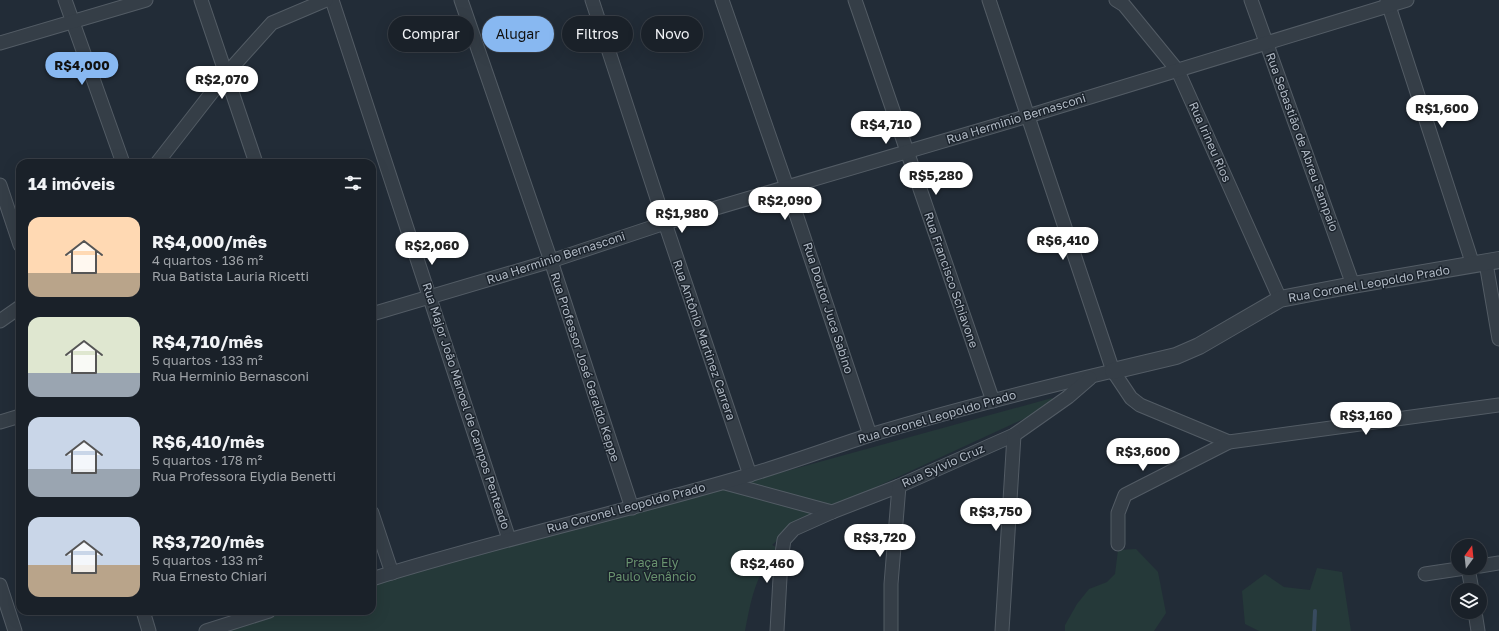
<!DOCTYPE html>
<html lang="pt">
<meta charset="utf-8">
<style>
:root{--surface:#1a2129;--page:#272e35;--text:#f1f3f6;--muted:#9fa3a8;--line:#383e46;--accent:#88b8f1}
body{margin:0;font-family:"Golos Text",sans-serif;background:var(--page);color:var(--text);height:100vh;display:flex;flex-direction:column;font-size:15px;white-space:nowrap}
*{box-sizing:border-box;margin:0}
p{font-size:13px;color:var(--muted)}
.icon{flex:none;width:22px;height:22px;fill:none;stroke:currentColor;stroke-width:2;stroke-linecap:round;stroke-linejoin:round}
.map{position:relative;flex:1;overflow:hidden}
.details{position:absolute;left:16px;top:159px;width:360px;height:456px;display:flex;flex-direction:column;background:var(--surface);border-radius:12px;box-shadow:0 4px 16px #0002,0 0 0 1px var(--line)}
.details>*{flex:none}
.guide{position:absolute;left:388px;top:16px;width:380px;height:36px;display:flex;gap:8px}
.needle{width:26px;rotate:15deg}
.controls{position:absolute;left:1451px;top:539px;display:grid;gap:8px}
.controls a{display:grid;place-items:center;width:36px;height:36px;border-radius:50%;background:var(--surface);box-shadow:0 4px 16px #0002,0 0 0 1px var(--line);font-size:20px}
.price{position:absolute;translate:-50% -34px;padding:0 9px;border-radius:14px;background:#fff;color:#222;font-size:13px;line-height:26px;filter:drop-shadow(0 1px 2px #0008)}
.price::after{content:'';position:absolute;left:50%;top:24px;width:12px;height:9px;margin-left:-6px;background:inherit;clip-path:polygon(0 0,100% 0,50% 100%)}
.price.current{background:var(--accent);color:#111}
ul{padding:0;list-style:none}
li{display:flex;align-items:center;gap:12px;height:100px;padding:0 12px}
li span{display:grid;place-items:center;flex:none;width:112px;height:80px;border-radius:12px;color:#555}
li>.icon{margin-inline-start:auto}
span .icon{width:48px;height:48px;fill:#fffc;stroke-width:1}
li b{font-size:17px}
h2{display:flex;justify-content:space-between;align-items:center;height:48px;padding:0 12px;font-size:17px}
.tag{padding:0 14px;border-radius:18px;background:var(--surface);box-shadow:0 4px 16px #0002,0 0 0 1px var(--line);font-size:14px;line-height:36px}
.tag.current{background:var(--accent);color:#111}
.map>svg:first-child{display:block}
</style>
<div class="map">
<svg width="1499" height="631" viewBox="0 0 1499 631">
<rect width="100%" height="100%" fill="#222c37"/>
<g fill="#253939">
<path d="M1052,398L1054,403L1043,410L796,524L772,545L778,548C774,563 772,558 765,568C753,584 749,612 745,631H219L280,611H372V581L677,501Z"/>
<polygon points="1136,549 1158,572 1166,613 1154,631 1065,631 1065,625 1077,604 1089,589 1107,582 1115,574 1118,550"/>
<polygon points="1317,568 1342,572 1351,631 1259,631 1245,624 1242,591 1265,574 1284,587 1310,590"/>
</g>
<g fill="none" stroke-linecap="round" stroke-linejoin="round">
<polyline stroke="#384b5f" stroke-width="4" points="1314,631 1315,611"/>
<defs>
<g id="minor">
<polyline points="65,0 123,163"/>
<polyline points="201,0 256,163"/>
<polyline points="332,0 509,539"/>
<polyline points="461,0 551,261 632,508"/>
<polyline points="592,0 665,223 750,475"/>
<polyline points="722,0 787,187 870,435"/>
<polyline points="855,0 993,401"/>
<polyline points="989,0 1113,371 1131,398 1140,405 1229,442"/>
<polyline points="1116,0 1124,5 1178,71 1280,299"/>
<polyline points="1251,0 1353,285"/>
<polyline points="1387,0 1473,265"/>
<polyline points="0,43 146,0"/>
<polyline points="157,163 227,73 272,23 326,0"/>
<polyline points="0,185 20,245"/>
<polyline points="1486,263 1499,339"/>
<polyline points="372,314 551,261 665,223 1028,116 1407,0"/>
<polyline points="0,321 20,307"/>
<polyline points="0,422 20,416"/>
<polyline points="725,483 832,512"/>
<polyline points="372,513 392,573"/>
<polyline points="1118,544 1118,513 1125,495 1229,442 1499,405"/>
<polyline points="1480,566 1499,563"/>
<polyline points="1468,568 1472,590"/>
<polyline points="1425,574 1465,568"/>
<path d="M372,579C496,540 624,512 749,475C790,463 830,448 870,435C950,411 1032,390 1113,371"/>
<polyline points="0,585 15,631"/>
<polyline points="143,611 149,631"/>
<polyline points="1475,612 1478,631"/>
<polyline points="206,631 269,611"/>
<polyline points="777,631 781,560 784,540 794,529 832,512 899,486 1014,435 1068,397 1090,378"/>
<polyline points="891,631 891,584 899,486"/>
<polyline points="1002,631 1014,435"/>
</g>
<polyline id="tertiary" points="1113,371 1176,356 1199,346 1280,299 1353,285 1499,260"/>
</defs>
<use href="#minor" stroke="#535c65" stroke-width="15"/>
<use href="#tertiary" stroke="#535c65" stroke-width="18"/>
<use href="#minor" stroke="#353e47" stroke-width="13"/>
<use href="#tertiary" stroke="#353e47" stroke-width="16"/>
</g>
<g text-anchor="middle" stroke-width="3" stroke-linejoin="round" paint-order="stroke">
<g font-size="12" fill="#b0b9c4" stroke="#1b232c">
<text transform="translate(1016 119) rotate(-17)" y="4">Rua Herminio Bernasconi</text>
<text transform="translate(1210 142) rotate(66)" y="4">Rua Irineu Rios</text>
<text transform="translate(1302 142) rotate(70)" y="4">Rua Sebastião de Abreu Sampaio</text>
<text transform="translate(556 258) rotate(-18)" y="4">Rua Herminio Bernasconi</text>
<text transform="translate(951 280) rotate(71)" y="4">Rua Francisco Schiavone</text>
<text transform="translate(1369 284) rotate(-10)" y="4">Rua Coronel Leopoldo Prado</text>
<text transform="translate(828 308) rotate(72)" y="4">Rua Doutor Juca Sabino</text>
<text transform="translate(704 340) rotate(71)" y="4">Rua Antônio Martinez Carrera</text>
<text transform="translate(585 367) rotate(72)" y="4">Rua Professor José Geraldo Keppe</text>
<text transform="translate(466 406) rotate(72)" y="4">Rua Major João Manoel de Campos Penteado</text>
<text transform="translate(937 417) rotate(-16)" y="4">Rua Coronel Leopoldo Prado</text>
<text transform="translate(943 466) rotate(-24)" y="4">Rua Sylvio Cruz</text>
<text transform="translate(626 508) rotate(-15)" y="4">Rua Coronel Leopoldo Prado</text>
</g>
<g font-size="12" fill="#69936f" stroke="#1b232c">
<text x="652" y="567">Praça Ely<tspan x="652" dy="14">Paulo Venâncio</tspan></text>
</g>
</g>
</svg>
<div class="controls">
<a><svg class="needle" viewBox="-14 -14 28 28"><path d="M0-13l5 13h-10z" fill="#e53935"/><path d="M0 13l5-13h-10z" fill="#9fa3a8"/></svg></a>
<a><svg class="icon" aria-label="layers" viewBox="0 0 24 24"><path d="M12 4l9 5-9 5-9-5zM3 14l9 5 9-5"/></svg></a>
</div>
<b class="price current" style="left:82px;top:86px">R$4,000</b>
<b class="price" style="left:222px;top:100px">R$2,070</b>
<b class="price" style="left:1442px;top:129px">R$1,600</b>
<b class="price" style="left:886px;top:145px">R$4,710</b>
<b class="price" style="left:936px;top:196px">R$5,280</b>
<b class="price" style="left:785px;top:221px">R$2,090</b>
<b class="price" style="left:682px;top:234px">R$1,980</b>
<b class="price" style="left:1063px;top:261px">R$6,410</b>
<b class="price" style="left:432px;top:266px">R$2,060</b>
<b class="price" style="left:1366px;top:436px">R$3,160</b>
<b class="price" style="left:1143px;top:472px">R$3,600</b>
<b class="price" style="left:996px;top:532px">R$3,750</b>
<b class="price" style="left:880px;top:558px">R$3,720</b>
<b class="price" style="left:767px;top:584px">R$2,460</b>
<div class="guide">
<a class="tag">Comprar</a>
<a class="tag current">Alugar</a>
<a class="tag">Filtros</a>
<a class="tag">Novo</a>
</div>
<section class="details">
<h2>14 imóveis<svg class="icon" aria-label="filters" viewBox="0 0 24 24"><path d="M4 7h16M4 17h16"/><circle cx="9" cy="7" r="2"/><circle cx="15" cy="17" r="2"/></svg></h2>
<ul>
<li><span style="background:linear-gradient(#ffd9b3 70%,#b9a48a 0)"><svg class="icon" aria-label="home" viewBox="0 0 24 24"><path d="M3 11l9-7 9 7M6 9v11h12V9"/></svg></span><div><b>R$4,000/mês</b><p>4 quartos · 136 m²</p><p>Rua Batista Lauria Ricetti</p></div></li>
<li><span style="background:linear-gradient(#dfe7d0 70%,#9aa5b1 0)"><svg class="icon" aria-label="home" viewBox="0 0 24 24"><path d="M3 11l9-7 9 7M6 9v11h12V9"/></svg></span><div><b>R$4,710/mês</b><p>5 quartos · 133 m²</p><p>Rua Herminio Bernasconi</p></div></li>
<li><span style="background:linear-gradient(#c9d6e8 65%,#9aa5b1 0)"><svg class="icon" aria-label="home" viewBox="0 0 24 24"><path d="M3 11l9-7 9 7M6 9v11h12V9"/></svg></span><div><b>R$6,410/mês</b><p>5 quartos · 178 m²</p><p>Rua Professora Elydia Benetti</p></div></li>
<li><span style="background:linear-gradient(#c9d6e8 60%,#b9a48a 0)"><svg class="icon" aria-label="home" viewBox="0 0 24 24"><path d="M3 11l9-7 9 7M6 9v11h12V9"/></svg></span><div><b>R$3,720/mês</b><p>5 quartos · 133 m²</p><p>Rua Ernesto Chiari</p></div></li>
</ul>
</section>
</div>
